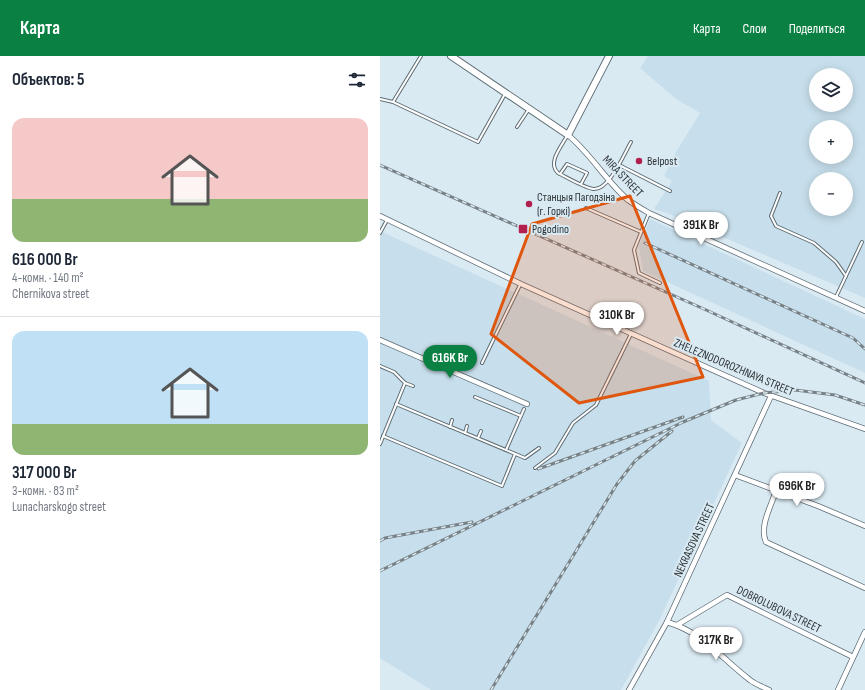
<!DOCTYPE html>
<html lang="ru">
<meta charset="utf-8">
<style>
:root{--surface:#fff;--page:#f2f2f3;--text:#1f2937;--muted:#747a83;--line:#e0e1e3;--accent:#0b8043}
body{margin:0;font-family:"Sofia Sans Condensed",sans-serif;background:var(--page);color:var(--text);height:100vh;display:flex;flex-direction:column;font-size:15px;white-space:nowrap}
*{box-sizing:border-box;margin:0}
p{font-size:13px;color:var(--muted)}
.icon{flex:none;width:22px;height:22px;fill:none;stroke:currentColor;stroke-width:2;stroke-linecap:round;stroke-linejoin:round}
.map{position:relative;flex:1;overflow:hidden}
.drawer{display:flex;flex-direction:column;background:var(--surface);width:380px}
.drawer>*{flex:none}
.buttons{position:absolute;left:429px;top:12px;display:grid;gap:8px}
.buttons a{display:grid;place-items:center;width:44px;height:44px;border-radius:50%;background:var(--surface);box-shadow:0 2px 10px #0003;font-size:20px}
.price{position:absolute;translate:-50% -34px;padding:0 9px;border-radius:14px;background:#fff;color:#222;font-size:13px;line-height:26px;filter:drop-shadow(0 1px 2px #0008)}
.price::after{content:'';position:absolute;left:50%;top:24px;width:12px;height:9px;margin-left:-6px;background:inherit;clip-path:polygon(0 0,100% 0,50% 100%)}
.price.on{background:var(--accent);color:#fff}
ul{padding:0;list-style:none}
li{display:grid;align-content:center;gap:8px;height:212px;padding:0 12px}
li+li{border-top:1px solid var(--line)}
li span{display:grid;place-items:center;height:124px;border-radius:12px;color:#555}
li>.icon{margin-inline-start:auto}
span .icon{width:72px;height:72px;fill:#fffc;stroke-width:1}
li b{font-size:17px}
h2{display:flex;justify-content:space-between;align-items:center;height:48px;padding:0 12px;font-size:17px}
header{display:flex;align-items:center;gap:24px;box-sizing:border-box;height:56px;padding:0 20px;background:var(--accent);color:#fff}
header strong{font-size:19px}
nav{display:flex;gap:22px;margin-inline-start:auto;font-size:14px}
main{display:flex;flex:1;min-height:0}
.map>svg:first-child{display:block}
</style>
<header>
<strong>Карта</strong>
<nav><a>Карта</a><a>Слои</a><a>Поделиться</a></nav>
</header>
<main>
<section class="drawer">
<h2>Объектов: 5<svg class="icon" aria-label="filters" viewBox="0 0 24 24"><path d="M4 7h16M4 17h16"/><circle cx="9" cy="7" r="2"/><circle cx="15" cy="17" r="2"/></svg></h2>
<ul>
<li><span style="background:linear-gradient(#f6c9c9 65%,#8fb573 0)"><svg class="icon" aria-label="home" viewBox="0 0 24 24"><path d="M3 11l9-7 9 7M6 9v11h12V9"/></svg></span><div><b>616 000 Br</b><p>4-комн. · 140 m²</p><p>Chernikova street</p></div></li>
<li><span style="background:linear-gradient(#bfe0f5 75%,#8fb573 0)"><svg class="icon" aria-label="home" viewBox="0 0 24 24"><path d="M3 11l9-7 9 7M6 9v11h12V9"/></svg></span><div><b>317 000 Br</b><p>3-комн. · 83 m²</p><p>Lunacharskogo street</p></div></li>
</ul>
</section>
<div class="map">
<svg width="485" height="634" viewBox="0 0 485 634">
<rect width="100%" height="100%" fill="#daeaf3"/>
<g fill="#c7dfec" fill-rule="evenodd">
<path d="M268,0H485V242L287,157L274,153L292,125L284,120L296,96L320,57L296,43L260,12ZM436,19H466V49H436ZM436,71H466V101H436ZM436,123H466V153H436Z"/>
<polygon points="270,163 485,263 485,317 263,215 259,190"/>
<polygon points="0,175 329,325 331,364 362,387 280,563 241,634 51,634 0,602"/>
</g>
<g fill="none" stroke-linecap="round" stroke-linejoin="round">
<defs>
<g id="lane">
<polyline points="41,0 13,46 98,86 125,38"/>
<polyline points="0,43 13,46"/>
<polyline points="137,71 149,53"/>
<path d="M187,80C181,91 167,107 178,117C188,122 203,131 213,133C229,135 244,98 251,86"/>
<polyline points="239,109 290,135"/>
<polyline points="180,118 187,108 207,117 201,128"/>
<polyline points="400,137 391,160 396,170 434,187 456,206 466,220"/>
<polyline points="206,152 261,176"/>
<polyline points="269,157 254,194 259,217 280,227"/>
<polyline points="0,177 7,164"/>
<polyline points="456,241 482,186"/>
<polyline points="102,307 140,229"/>
<polyline points="0,310 14,316 25,327 0,388"/>
<polyline points="25,327 33,330"/>
<polyline points="95,341 141,360"/>
<polyline points="16,348 145,402 159,392"/>
<polyline points="70,371 72,364"/>
<polyline points="85,377 87,370"/>
<polyline points="3,380 122,430 135,398"/>
<polyline points="98,382 101,375"/>
<polyline points="126,394 144,353"/>
<polyline points="155,412 175,397 193,367 216,349 251,278"/>
</g>
<g id="street">
<path d="M188,79C211,98 226,125 248,144C255,149 262,153 269,157L485,255"/>
<polyline points="0,160 141,228 384,337 485,373"/>
<polyline points="0,284 147,348"/>
<polyline points="355,419 438,450 485,470"/>
<path d="M396,435C391,450 379,471 386,486L485,532"/>
<path d="M287,566C324,577 341,602 370,624C375,628 383,631 389,634"/>
<polyline points="297,569 347,539 473,601"/>
<polyline points="249,634 287,566 391,340"/>
<polyline points="458,634 485,576"/>
</g>
<polyline id="secondary" points="71,0 188,79 229,0"/>
</defs>
<use href="#lane" stroke="#5e6c74" stroke-width="4"/>
<use href="#street" stroke="#5e6c74" stroke-width="6"/>
<use href="#secondary" stroke="#5e6c74" stroke-width="8"/>
<use href="#lane" stroke="#fff" stroke-width="2"/>
<use href="#street" stroke="#fff" stroke-width="4.5"/>
<use href="#secondary" stroke="#fff" stroke-width="6"/>
<defs>
<g id="rail">
<polyline points="0,109 324,253 485,327"/>
<polyline points="265,187 473,282 485,293"/>
<polyline points="158,413 303,361"/>
<polyline points="0,485 5,482 92,466"/>
<polyline points="0,515 303,366 356,344 384,337 415,334 455,339 485,349"/>
<polyline points="111,634 237,428 255,405 292,375"/>
</g>
</defs>
<use href="#rail" stroke="#778186" stroke-width="3"/>
<use href="#rail" stroke="#daeaf3" stroke-width="1.5" stroke-dasharray="4.5" stroke-linecap="butt"/>
</g>
<path fill="#df570e" fill-opacity="0.2" stroke="#df570e" stroke-width="3" stroke-linejoin="round" d="M250,140L323,321L199,347L111,278L152,168Z"/>
<g fill="#b01f4e" stroke="#daeaf3" stroke-width="1.5">
<circle cx="259" cy="105" r="4"/>
<circle cx="149" cy="148" r="4"/>
<rect x="138" y="168" width="10" height="10" rx="2"/>
</g>
<g text-anchor="middle" stroke-width="4" stroke-linejoin="round" paint-order="stroke">
<g font-size="12" fill="#2d3336" stroke="#daeaf3" text-anchor="start">
<text x="267" y="109">Belpost</text>
<text x="157" y="145">Станцыя Пагодзіна<tspan x="157" dy="14">(г. Горкі)</tspan></text>
<text x="152" y="177">Pogodino</text>
</g>
<g font-size="12" fill="#2d3336" stroke="#daeaf3">
<text transform="translate(243 120) rotate(46)" y="4">MIRA STREET</text>
<text transform="translate(354 311) rotate(23)" y="4">ZHELEZNODOROZHNAYA STREET</text>
<text transform="translate(314 484) rotate(-65)" y="4">NEKRASOVA STREET</text>
<text transform="translate(399 553) rotate(26)" y="4">DOBROLUBOVA STREET</text>
</g>
</g>
</svg>
<div class="buttons">
<a><svg class="icon" aria-label="layers" viewBox="0 0 24 24"><path d="M12 4l9 5-9 5-9-5zM3 14l9 5 9-5"/></svg></a>
<a>+</a>
<a>−</a>
</div>
<b class="price" style="left:321px;top:190px">391K Br</b>
<b class="price" style="left:237px;top:280px">310K Br</b>
<b class="price on" style="left:70px;top:323px">616K Br</b>
<b class="price" style="left:417px;top:451px">696K Br</b>
<b class="price" style="left:336px;top:605px">317K Br</b>
</div>
</main>
